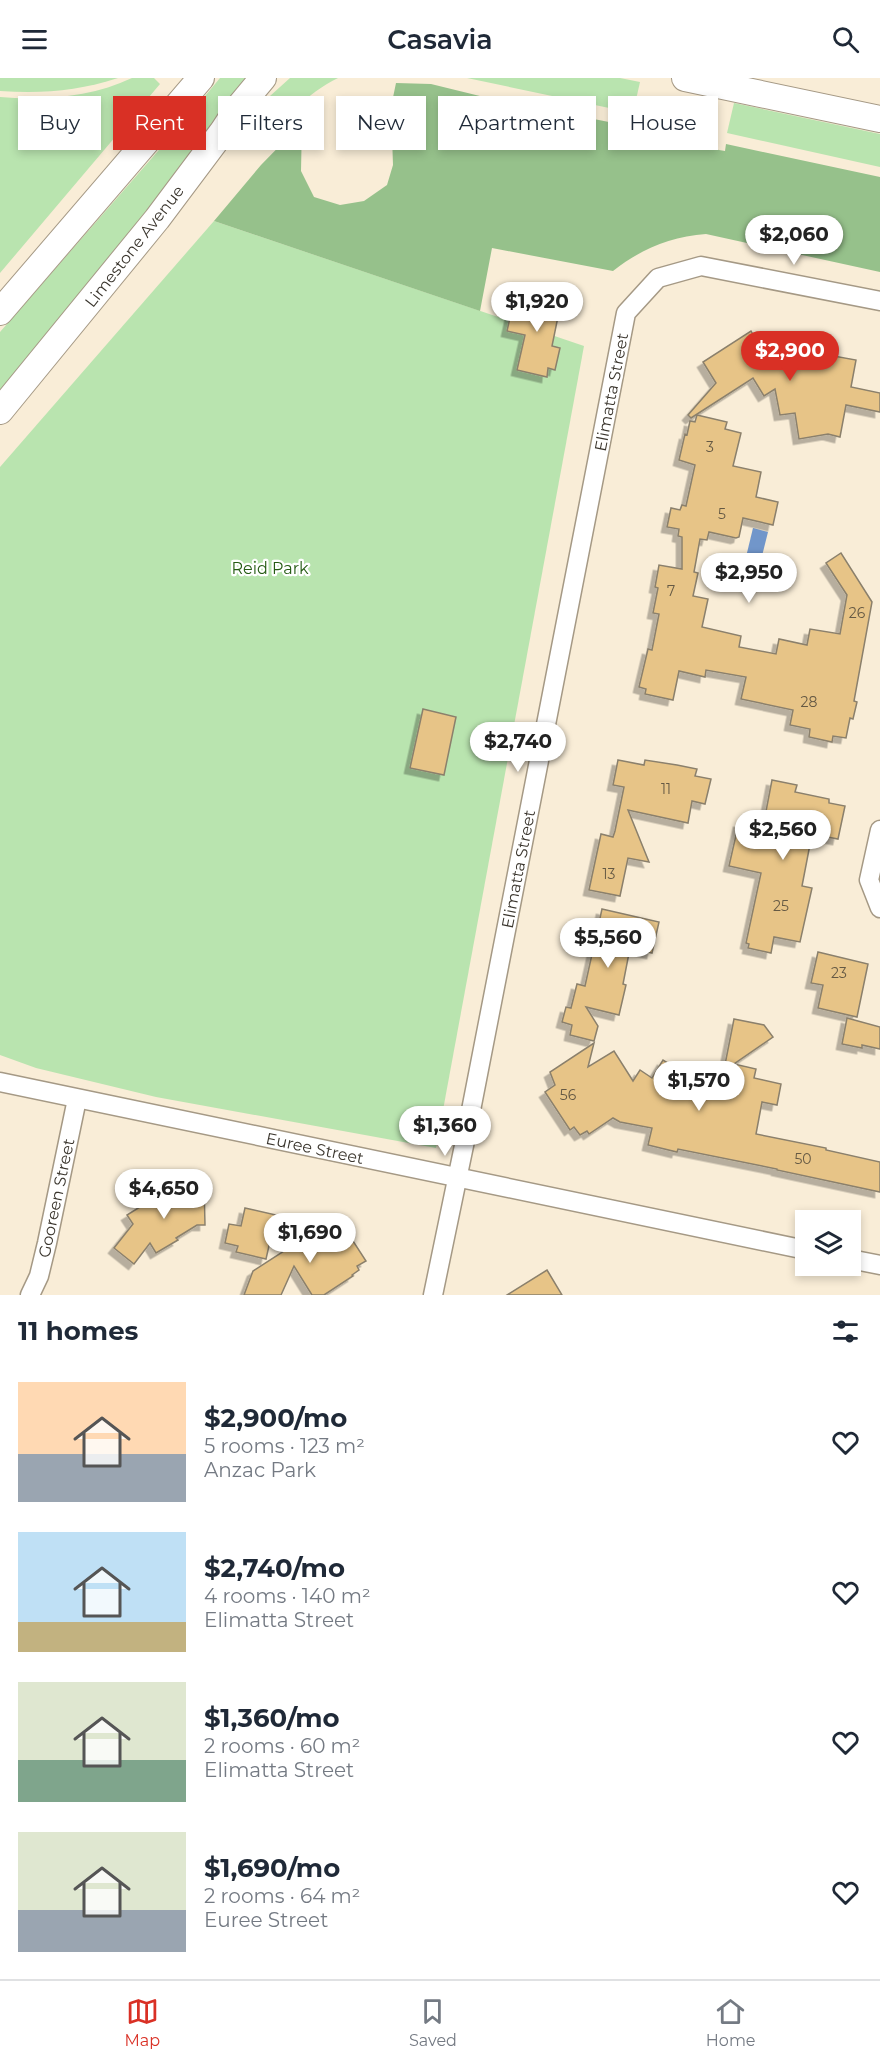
<!DOCTYPE html>
<meta charset="utf-8">
<style>
:root{--surface:#fff;--page:#f2f2f3;--text:#1f2937;--muted:#747a83;--line:#e0e1e3;--accent:#d93025}
body{margin:0;font-family:Montserrat,sans-serif;background:var(--page);color:var(--text);height:100vh;display:flex;flex-direction:column;font-size:22px;white-space:nowrap}
*{box-sizing:border-box;margin:0}
p{font-size:20px;color:var(--muted)}
.icon{flex:none;width:33px;height:33px;fill:none;stroke:currentColor;stroke-width:2;stroke-linecap:round;stroke-linejoin:round}
.map{position:relative;height:1217px;overflow:hidden}
.panel{display:flex;flex-direction:column;background:var(--surface);flex:1}
.panel>*{flex:none}
.top-card{position:absolute;left:18px;top:18px;width:844px;height:54px;display:flex;gap:12px}
.fabs{position:absolute;left:795px;top:1132px;display:grid;gap:12px}
.fabs a{display:grid;place-items:center;width:66px;height:66px;border-radius:0px;background:var(--surface);box-shadow:0 3px 9px #0003;font-size:30px}
.price{position:absolute;translate:-50% -51px;padding:0 14px;border-radius:21px;background:#fff;color:#222;font-size:20px;line-height:39px;filter:drop-shadow(0 2px 3px #0008)}
.price::after{content:'';position:absolute;left:50%;top:36px;width:18px;height:14px;margin-left:-9px;background:inherit;clip-path:polygon(0 0,100% 0,50% 100%)}
.price.on{background:var(--accent);color:#fff}
ul{padding:0;list-style:none}
li{display:flex;align-items:center;gap:18px;height:150px;padding:0 18px}
li span{display:grid;place-items:center;flex:none;width:168px;height:120px;border-radius:0px;color:#555}
li>.icon{margin-inline-start:auto}
span .icon{width:72px;height:72px;fill:#fffc;stroke-width:1}
li b{font-size:26px}
h2{display:flex;justify-content:space-between;align-items:center;height:72px;padding:0 18px;font-size:26px}
.tag{padding:0 21px;border-radius:0px;background:var(--surface);box-shadow:0 3px 9px #0003;font-size:21px;line-height:54px}
.tag.on{background:var(--accent);color:#fff}
header{display:flex;justify-content:space-between;align-items:center;height:78px;padding:0 18px;background:var(--surface);font-size:27px;font-weight:600}
.dock{display:flex;justify-content:space-around;align-items:center;height:84px;border-top:2px solid var(--line);background:var(--surface);font-size:16px;color:var(--muted)}
.dock a{display:grid;justify-items:center;gap:3px}
.dock .on{color:var(--accent)}
.map>svg:first-child{display:block}
</style>
<header><svg class="icon" aria-label="menu" viewBox="0 0 24 24"><path d="M4 6h16M4 12h16M4 18h16"/></svg>Casavia<svg class="icon" aria-label="search" viewBox="0 0 24 24"><circle cx="10" cy="10" r="6"/><path d="M15 15l6 6"/></svg></header>
<div class="map">
<svg width="880" height="1217" viewBox="0 0 880 1217">
<defs>
<filter id="shadow"><feDropShadow dx="-5.5" dy="5.5" stdDeviation="0" flood-color="#0004"/></filter>
</defs>
<rect width="100%" height="100%" fill="#f9edd7"/>
<g fill="#b9e4af">
<path d="M0,0H118C78,13 42,16 0,13Z"/>
<path d="M132,0H154L160,6L0,195V19C43,23 92,19 132,0Z"/>
<polygon points="220,0 251,0 32,278 0,315 0,254 186,41"/>
<path d="M290,0H338C306,16 286,39 263,66C254,70 249,64 242,58L270,18Z"/>
<polygon points="467,0 620,0 640,4 633,35"/>
<polygon points="734,25 880,56 880,89 727,55"/>
<polygon points="214,143 584,268 436,1070 156,1019 36,990 0,977 0,389"/>
</g>
<path fill="#96c18b" d="M396,5L431,6L488,20L624,47V56L725,73L726,66L880,99V194L706,156C670,159 641,171 613,193L492,170L480,233L214,143L261,87L302,45L301,93L314,119L340,127L364,123L387,107L393,87L391,29Z"/>
<polygon fill="#7196ca" points="753,450 768,454 761,482 746,479"/>
<g fill="#e7c487" stroke="#8b806c" stroke-width="1.5" filter="url(#shadow)">
<polygon points="535,214 562,219 552,268 560,270 555,292 548,290 547,299 517,292 525,257 507,253 514,222 533,226"/>
<polygon points="751,253 755,260 793,255 796,274 833,280 834,278 856,282 851,309 880,315 880,334 846,327 840,359 828,356 799,361 795,335 780,337 775,311 764,318 753,300 691,340 688,337 716,305 703,284"/>
<polygon points="697,337 727,344 725,351 741,355 733,388 761,394 756,419 778,424 773,447 743,440 739,459 736,460 709,454 707,462 700,461 694,494 698,495 693,518 708,521 702,549 741,558 739,569 776,576 779,561 807,567 810,551 840,556 847,517 826,485 841,475 872,524 854,623 857,624 853,641 850,640 846,660 833,658 832,664 809,659 810,651 790,647 793,632 741,621 746,599 706,592 705,599 679,593 673,622 645,616 646,611 639,609 648,571 652,572 659,536 653,535 658,510 655,509 659,487 682,491 682,459 678,458 679,451 667,449 671,430 680,432 682,427 686,428 695,387 679,382 685,356 687,357 690,343 695,344"/>
<polygon points="423,631 456,639 444,697 410,690"/>
<polygon points="618,682 644,687 645,682 677,687 697,691 695,698 711,701 705,726 692,723 688,745 628,732 649,784 628,780 620,818 589,812 601,756 613,759 615,753 624,709 613,707"/>
<polygon points="772,702 797,707 795,714 829,721 829,725 845,728 838,761 812,756 802,808 812,810 800,864 774,859 771,875 748,870 749,866 746,865 761,795 729,788 739,744 763,749"/>
<polygon points="602,831 659,844 652,875 630,870 623,906 626,907 619,937 586,929 598,948 594,963 570,957 572,947 562,944 566,929 571,930 577,906 585,908"/>
<polygon points="818,874 868,886 857,939 818,930 823,907 811,905"/>
<polygon points="847,940 880,949 880,971 862,967 862,970 842,966"/>
<polygon points="734,941 764,947 773,959 734,986 756,991 754,1000 781,1006 777,1027 762,1024 756,1056 826,1070 826,1072 880,1084 880,1114 777,1092 777,1091 678,1071 677,1074 648,1067 652,1050 620,1044 613,1040 589,1056 587,1053 580,1057 574,1049 570,1052 545,1014 555,1007 550,994 594,965 588,989 614,973 633,1003 640,992 652,1000 663,982 719,1017"/>
<polygon points="204,1106 205,1147 197,1147 176,1160 178,1162 156,1175 150,1165 134,1186 114,1170 133,1146 127,1137 175,1107"/>
<polygon points="245,1130 276,1137 266,1181 236,1174 238,1168 225,1165 229,1146 241,1148"/>
<polygon points="325,1144 331,1153 342,1146 366,1183 357,1188 359,1192 352,1197 353,1198 324,1217 312,1217 294,1188 281,1217 244,1217 253,1193 312,1155 311,1153"/>
<polygon points="547,1192 562,1217 507,1217"/>
</g>
<g fill="none" stroke-linecap="round" stroke-linejoin="round">
<defs>
<g id="minor">
<polyline points="880,752 869,802 880,830"/>
<polyline points="0,1004 806,1172"/>
<polyline points="850,1181 880,1187"/>
<polyline points="30,1217 39,1198 47,1165 77,1021"/>
<polyline points="433,1217 466,1058 626,235 658,200 701,188 880,223"/>
</g>
<g id="secondary">
<polyline points="685,0 880,41"/>
<polyline points="0,234 201,0"/>
<polyline points="0,333 157,141 223,53 238,30 263,0"/>
</g>
</defs>
<use href="#minor" stroke="#a59985" stroke-width="21"/>
<use href="#secondary" stroke="#a59985" stroke-width="28"/>
<use href="#minor" stroke="#fff" stroke-width="18"/>
<use href="#secondary" stroke="#fff" stroke-width="26"/>
</g>
<g text-anchor="middle" stroke-width="4.5" stroke-linejoin="round" paint-order="stroke">
<g font-size="14" fill="#655944">
<text x="710" y="374">3</text>
<text x="722" y="441">5</text>
<text x="671" y="518">7</text>
<text x="857" y="540">26</text>
<text x="809" y="629">28</text>
<text x="666" y="716">11</text>
<text x="609" y="801">13</text>
<text x="781" y="833">25</text>
<text x="839" y="900">23</text>
<text x="568" y="1022">56</text>
<text x="803" y="1086">50</text>
</g>
<g font-size="16" fill="#3a352d" stroke="#fff">
<text transform="translate(134 168) rotate(-52)" y="6">Limestone Avenue</text>
<text transform="translate(611 314) rotate(-79)" y="6">Elimatta Street</text>
<text transform="translate(518 791) rotate(-79)" y="6">Elimatta Street</text>
<text transform="translate(315 1070) rotate(12)" y="6">Euree Street</text>
<text transform="translate(56 1120) rotate(-78)" y="6">Gooreen Street</text>
</g>
<g font-size="16" fill="#255b13" stroke="#fff">
<text x="270" y="496">Reid Park</text>
</g>
</g>
</svg>
<div class="fabs">
<a><svg class="icon" aria-label="layers" viewBox="0 0 24 24"><path d="M12 4l9 5-9 5-9-5zM3 14l9 5 9-5"/></svg></a>
</div>
<b class="price" style="left:794px;top:188px">$2,060</b>
<b class="price" style="left:537px;top:255px">$1,920</b>
<b class="price on" style="left:790px;top:304px">$2,900</b>
<b class="price" style="left:749px;top:526px">$2,950</b>
<b class="price" style="left:518px;top:695px">$2,740</b>
<b class="price" style="left:783px;top:783px">$2,560</b>
<b class="price" style="left:608px;top:891px">$5,560</b>
<b class="price" style="left:699px;top:1034px">$1,570</b>
<b class="price" style="left:445px;top:1079px">$1,360</b>
<b class="price" style="left:164px;top:1142px">$4,650</b>
<b class="price" style="left:310px;top:1186px">$1,690</b>
<div class="top-card">
<a class="tag">Buy</a>
<a class="tag on">Rent</a>
<a class="tag">Filters</a>
<a class="tag">New</a>
<a class="tag">Apartment</a>
<a class="tag">House</a>
</div>
</div>
<section class="panel">
<h2>11 homes<svg class="icon" aria-label="filters" viewBox="0 0 24 24"><path d="M4 7h16M4 17h16"/><circle cx="9" cy="7" r="2"/><circle cx="15" cy="17" r="2"/></svg></h2>
<ul>
<li><span style="background:linear-gradient(#ffd9b3 60%,#9aa5b1 0)"><svg class="icon" aria-label="home" viewBox="0 0 24 24"><path d="M3 11l9-7 9 7M6 9v11h12V9"/></svg></span><div><b>$2,900/mo</b><p>5 rooms · 123 m²</p><p>Anzac Park</p></div><svg class="icon" aria-label="heart" viewBox="0 0 24 24"><path d="M12 20l-8-8c-3-5 5-10 8-4 3-6 11-1 8 4z"/></svg></li>
<li><span style="background:linear-gradient(#bfe0f5 75%,#c2b280 0)"><svg class="icon" aria-label="home" viewBox="0 0 24 24"><path d="M3 11l9-7 9 7M6 9v11h12V9"/></svg></span><div><b>$2,740/mo</b><p>4 rooms · 140 m²</p><p>Elimatta Street</p></div><svg class="icon" aria-label="heart" viewBox="0 0 24 24"><path d="M12 20l-8-8c-3-5 5-10 8-4 3-6 11-1 8 4z"/></svg></li>
<li><span style="background:linear-gradient(#dfe7d0 65%,#7fa58c 0)"><svg class="icon" aria-label="home" viewBox="0 0 24 24"><path d="M3 11l9-7 9 7M6 9v11h12V9"/></svg></span><div><b>$1,360/mo</b><p>2 rooms · 60 m²</p><p>Elimatta Street</p></div><svg class="icon" aria-label="heart" viewBox="0 0 24 24"><path d="M12 20l-8-8c-3-5 5-10 8-4 3-6 11-1 8 4z"/></svg></li>
<li><span style="background:linear-gradient(#dfe7d0 65%,#9aa5b1 0)"><svg class="icon" aria-label="home" viewBox="0 0 24 24"><path d="M3 11l9-7 9 7M6 9v11h12V9"/></svg></span><div><b>$1,690/mo</b><p>2 rooms · 64 m²</p><p>Euree Street</p></div><svg class="icon" aria-label="heart" viewBox="0 0 24 24"><path d="M12 20l-8-8c-3-5 5-10 8-4 3-6 11-1 8 4z"/></svg></li>
</ul>
</section>
<nav class="dock">
<a class="on"><svg class="icon" aria-label="map" viewBox="0 0 24 24"><path d="M3 6l6-2 6 2 6-2v14l-6 2-6-2-6 2zM9 4v14M15 6v14"/></svg>Map</a>
<a><svg class="icon" aria-label="saved" viewBox="0 0 24 24"><path d="M7 4h10v16l-5-4-5 4z"/></svg>Saved</a>
<a><svg class="icon" aria-label="home" viewBox="0 0 24 24"><path d="M3 11l9-7 9 7M6 9v11h12V9"/></svg>Home</a>
</nav>
